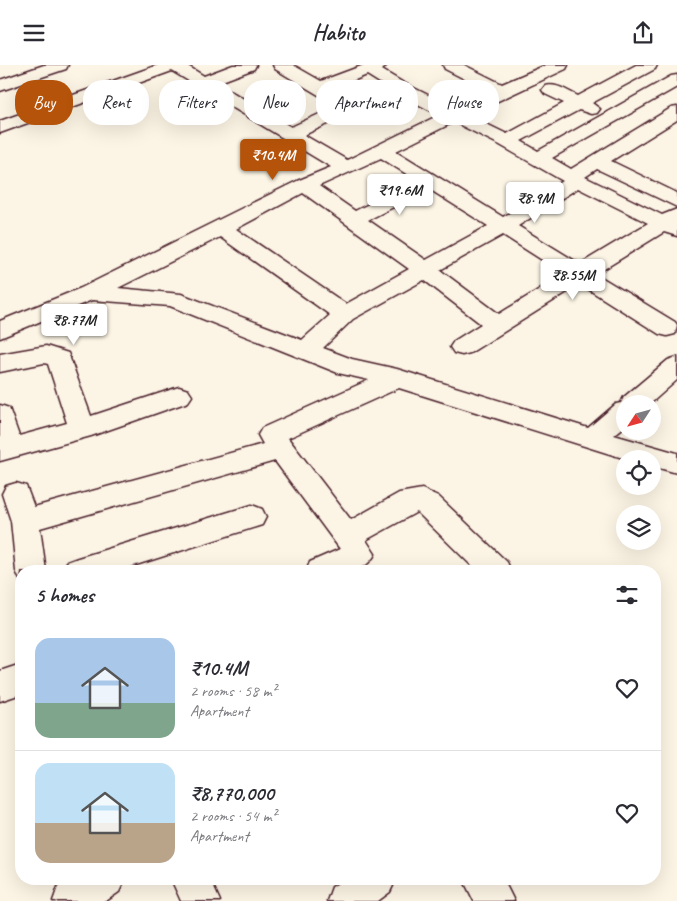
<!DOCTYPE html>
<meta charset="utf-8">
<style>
:root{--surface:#fff;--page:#f2f2f3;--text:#2b2b33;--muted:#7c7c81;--line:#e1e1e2;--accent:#b45309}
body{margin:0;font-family:Caveat,sans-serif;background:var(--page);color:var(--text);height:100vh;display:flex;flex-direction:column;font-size:19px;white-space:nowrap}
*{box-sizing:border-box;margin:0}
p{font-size:16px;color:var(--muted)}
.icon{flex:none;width:28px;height:28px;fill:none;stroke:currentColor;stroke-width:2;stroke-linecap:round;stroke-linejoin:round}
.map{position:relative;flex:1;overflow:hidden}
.sheet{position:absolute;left:15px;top:500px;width:646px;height:320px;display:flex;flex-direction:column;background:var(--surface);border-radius:20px;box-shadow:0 5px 20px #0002}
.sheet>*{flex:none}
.hud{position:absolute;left:15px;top:15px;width:648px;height:45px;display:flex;gap:10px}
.needle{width:32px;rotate:234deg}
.tools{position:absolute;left:616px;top:330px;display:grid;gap:10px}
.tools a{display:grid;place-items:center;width:45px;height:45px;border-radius:50%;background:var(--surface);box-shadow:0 5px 20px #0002;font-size:25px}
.price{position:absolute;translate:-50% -42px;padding:0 11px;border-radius:5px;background:#fff;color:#222;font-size:16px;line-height:32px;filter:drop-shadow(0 1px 2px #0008)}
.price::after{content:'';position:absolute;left:50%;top:30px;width:15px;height:11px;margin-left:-8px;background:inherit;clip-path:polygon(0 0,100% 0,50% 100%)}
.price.selected{background:var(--accent);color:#fff}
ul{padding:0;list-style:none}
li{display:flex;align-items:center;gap:15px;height:125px;padding:0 20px}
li+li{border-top:1px solid var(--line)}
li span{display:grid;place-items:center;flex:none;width:140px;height:100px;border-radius:15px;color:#555}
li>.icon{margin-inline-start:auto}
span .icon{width:60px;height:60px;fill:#fffc;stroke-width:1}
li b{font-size:21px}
h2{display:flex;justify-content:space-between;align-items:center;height:60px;padding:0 20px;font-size:21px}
.chip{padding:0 18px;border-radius:20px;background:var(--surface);box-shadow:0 5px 20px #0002;font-size:18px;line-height:45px}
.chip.selected{background:var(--accent);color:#fff}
header{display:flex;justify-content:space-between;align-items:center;height:65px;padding:0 20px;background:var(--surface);font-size:22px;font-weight:700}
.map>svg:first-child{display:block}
</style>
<header><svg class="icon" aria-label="menu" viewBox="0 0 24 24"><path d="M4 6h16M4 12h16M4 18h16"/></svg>Habito<svg class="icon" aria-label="share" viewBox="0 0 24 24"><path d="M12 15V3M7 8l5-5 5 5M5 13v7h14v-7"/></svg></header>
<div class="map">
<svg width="677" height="836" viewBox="0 0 677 836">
<rect width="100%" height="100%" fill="#fcf5e5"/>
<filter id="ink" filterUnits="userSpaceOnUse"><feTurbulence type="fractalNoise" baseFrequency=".02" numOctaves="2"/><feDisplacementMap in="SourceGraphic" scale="10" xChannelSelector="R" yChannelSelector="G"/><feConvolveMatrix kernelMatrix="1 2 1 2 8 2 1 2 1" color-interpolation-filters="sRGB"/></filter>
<g filter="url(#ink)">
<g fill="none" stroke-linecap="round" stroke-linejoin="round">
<defs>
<g id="minor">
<polygon points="44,0 68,0 66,4 0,26 0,15"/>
<path d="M158,0H186L204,11L233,0H256L254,4L217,18L291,62L337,41L275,4L273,0H293L321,16L364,0H387L382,5L402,17L454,43L488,26L445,4L443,0H464L502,19L546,0H568L566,4L468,50L507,69L564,38L545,29L542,25L545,21C557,18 567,26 578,31L636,0H657L655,4L592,38L600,44L597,48L591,49L579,45L521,76L538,86L671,11L677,10V22L552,93L571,104L671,43L677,42V55L611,96L677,128V142L597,104L585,112L662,150L677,144V171L664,167L596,209L675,257L677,260L675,269L667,271L659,269L580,219L470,288L462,290L454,288L450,282L454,276L481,259L424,215L353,254L323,283L352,294L397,304L588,363L616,339L621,338L624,332L668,295L677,292V315L650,339H625V361L614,370L677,388V408L652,401V394H626L399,323L288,373L351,455L399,428L422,424L438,431L507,497L511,506H477L417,447L366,475L375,489C363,513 329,506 306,506L310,497L340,484L275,396L40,463L46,506H21L20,515L16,506L11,456L2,429L6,421L16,418L26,421L34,442L263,379L258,370L262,363L369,315L338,308L170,241L92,235L0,273V256L81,223L297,116L331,102L172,6L0,68V56ZM367,10L383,20L351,35L333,24ZM396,28L439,50L347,95L304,70ZM454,57L500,80L563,116L503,152L396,86ZM381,93L416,115L355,146L319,121ZM578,123L648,158L580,199L518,161ZM429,124L488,161L426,195L368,155ZM303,128L409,204L346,239L236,164ZM503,170L564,209L499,249L440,205ZM220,172L330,250L302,275L181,229L118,223Z"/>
<polygon points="46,281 68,288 91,351 179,322 188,325 192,331 188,337 91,371 0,396 0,340 9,343 19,371 67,358 48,299 44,298 0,307 0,289"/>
<polygon points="252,440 262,444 266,452 262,460 117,506 63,506 67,497 78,493"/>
<polygon points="21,599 21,629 0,636 0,606"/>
<polygon points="72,814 125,814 119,827 106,836 53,836 58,822"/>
<polygon points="171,814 210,814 220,836 181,836"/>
<polygon points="345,814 396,814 390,827 378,836 327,836 332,822"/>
<polygon points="463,814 503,814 514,836 474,836"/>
</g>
</defs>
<use href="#minor" stroke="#4a1f2b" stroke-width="3"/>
<use href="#minor" fill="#fcf5e5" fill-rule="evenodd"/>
</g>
</g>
</svg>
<div class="tools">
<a><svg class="needle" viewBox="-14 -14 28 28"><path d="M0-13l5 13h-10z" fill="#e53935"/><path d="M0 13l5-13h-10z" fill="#7c7c81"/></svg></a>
<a><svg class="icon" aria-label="locate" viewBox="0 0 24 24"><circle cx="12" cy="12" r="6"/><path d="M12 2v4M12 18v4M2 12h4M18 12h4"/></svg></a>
<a><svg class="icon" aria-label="layers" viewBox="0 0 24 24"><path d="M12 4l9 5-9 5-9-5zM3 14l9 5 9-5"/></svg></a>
</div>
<b class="price selected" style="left:273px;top:116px">₹10.4M</b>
<b class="price" style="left:400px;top:151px">₹19.6M</b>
<b class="price" style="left:535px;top:159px">₹8.9M</b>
<b class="price" style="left:573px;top:236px">₹8.55M</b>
<b class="price" style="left:74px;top:281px">₹8.77M</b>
<div class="hud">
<a class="chip selected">Buy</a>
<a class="chip">Rent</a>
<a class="chip">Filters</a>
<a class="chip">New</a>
<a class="chip">Apartment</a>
<a class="chip">House</a>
</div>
<section class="sheet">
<h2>5 homes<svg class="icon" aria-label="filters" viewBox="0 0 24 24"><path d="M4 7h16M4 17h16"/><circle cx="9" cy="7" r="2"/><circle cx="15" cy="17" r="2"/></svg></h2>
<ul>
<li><span style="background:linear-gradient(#a9c7e8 65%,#7fa58c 0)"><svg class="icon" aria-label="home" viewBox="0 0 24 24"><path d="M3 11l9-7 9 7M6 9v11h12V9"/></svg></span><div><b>₹10.4M</b><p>2 rooms · 58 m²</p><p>Apartment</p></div><svg class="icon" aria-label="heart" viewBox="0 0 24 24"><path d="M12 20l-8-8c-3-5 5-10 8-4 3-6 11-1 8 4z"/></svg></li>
<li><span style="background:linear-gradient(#bfe0f5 60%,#b9a48a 0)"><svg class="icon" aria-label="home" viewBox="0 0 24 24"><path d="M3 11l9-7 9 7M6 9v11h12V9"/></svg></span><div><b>₹8,770,000</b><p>2 rooms · 54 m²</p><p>Apartment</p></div><svg class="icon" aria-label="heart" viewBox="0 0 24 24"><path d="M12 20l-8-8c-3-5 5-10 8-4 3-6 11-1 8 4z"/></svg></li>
</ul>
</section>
</div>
